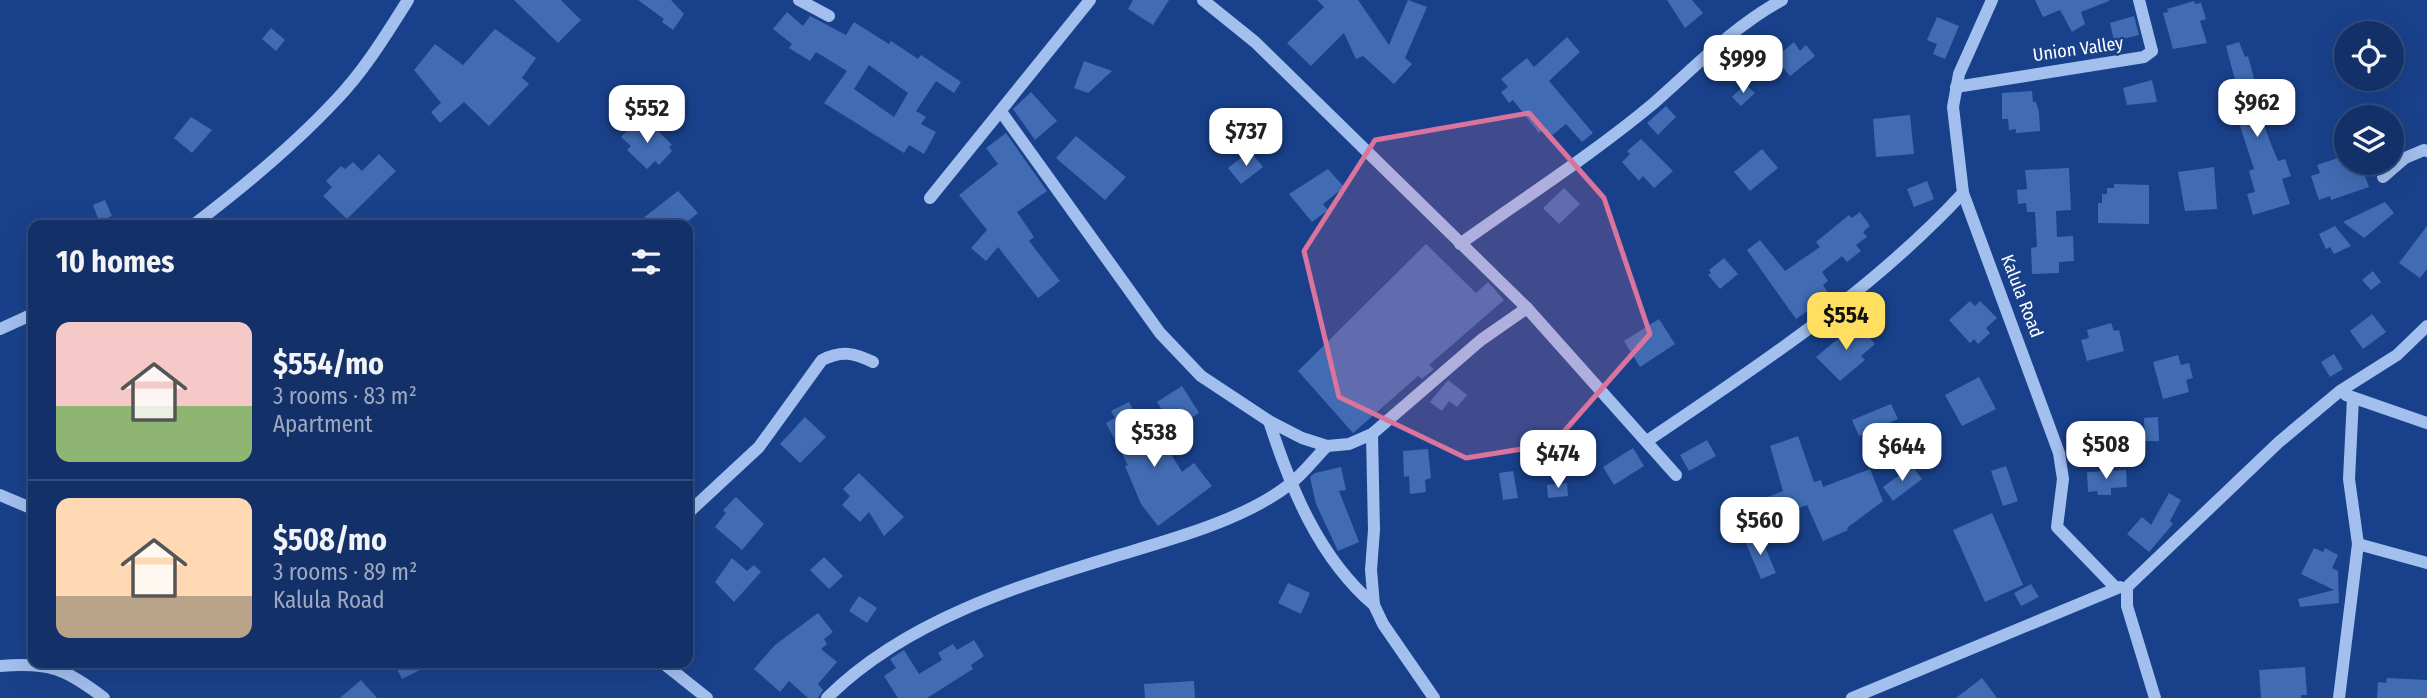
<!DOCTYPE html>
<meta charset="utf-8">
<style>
:root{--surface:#133168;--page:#203d71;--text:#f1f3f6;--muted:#9da9c0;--line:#324c7c;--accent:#ffde60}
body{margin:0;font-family:"Fira Sans Condensed",sans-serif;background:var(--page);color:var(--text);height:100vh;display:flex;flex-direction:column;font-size:26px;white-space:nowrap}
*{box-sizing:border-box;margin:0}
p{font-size:23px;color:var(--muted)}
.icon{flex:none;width:38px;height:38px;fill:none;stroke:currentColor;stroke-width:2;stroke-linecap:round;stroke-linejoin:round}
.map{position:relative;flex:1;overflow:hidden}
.panel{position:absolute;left:28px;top:220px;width:665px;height:448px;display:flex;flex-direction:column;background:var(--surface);border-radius:14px;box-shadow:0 7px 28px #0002,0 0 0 2px var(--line)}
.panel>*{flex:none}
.controls{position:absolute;left:2334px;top:21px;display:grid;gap:14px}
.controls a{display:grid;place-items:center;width:70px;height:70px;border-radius:50%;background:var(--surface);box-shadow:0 7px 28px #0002,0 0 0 2px var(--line);font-size:35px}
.price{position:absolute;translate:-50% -60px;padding:0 16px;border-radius:14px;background:#fff;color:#222;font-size:23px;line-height:46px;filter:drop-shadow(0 2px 4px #0008)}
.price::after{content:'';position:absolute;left:50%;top:42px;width:21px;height:16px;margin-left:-10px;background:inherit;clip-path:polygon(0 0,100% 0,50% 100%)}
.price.selected{background:var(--accent);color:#111}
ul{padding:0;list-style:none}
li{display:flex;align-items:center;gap:21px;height:175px;padding:0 28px}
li+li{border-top:2px solid var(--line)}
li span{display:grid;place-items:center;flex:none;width:196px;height:140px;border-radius:14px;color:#555}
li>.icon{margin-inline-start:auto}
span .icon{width:84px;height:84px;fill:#fffc;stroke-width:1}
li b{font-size:30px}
h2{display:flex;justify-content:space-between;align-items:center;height:84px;padding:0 28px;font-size:30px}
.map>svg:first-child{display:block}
</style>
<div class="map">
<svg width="2427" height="698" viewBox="0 0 2427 698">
<rect width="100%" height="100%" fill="#19418b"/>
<g fill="#416bb3" fill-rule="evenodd">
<polygon points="514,0 561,0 581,20 558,43"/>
<polygon points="638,0 671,0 684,14 673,30 662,22 664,19"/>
<polygon points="1133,0 1169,0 1153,25 1128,9"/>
<polygon points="1317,0 1358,0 1389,45 1408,0 1427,7 1405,58 1412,64 1394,84 1363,56 1356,59 1344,33 1311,66 1287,43 1324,7"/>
<polygon points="1667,0 1692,0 1703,13 1685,28"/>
<polygon points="2035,0 2109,0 2109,1 2081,12 2085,24 2072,32 2060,10 2043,17"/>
<polygon points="2194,1 2195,4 2201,3 2206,19 2200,21 2207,43 2173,49 2163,13 2168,12 2167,9"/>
<path d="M787,12L803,26L810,16L846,35L854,22L889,44L891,41L918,59L921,55L961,82L954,93L936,81L916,111L926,117L921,124L936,132L924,154L909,145L904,153L824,103L847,71L816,52L810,61L789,48L792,44L773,29ZM869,65L908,93L894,117L854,89Z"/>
<polygon points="2134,16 2139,35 2114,41 2110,23"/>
<polygon points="1937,17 1959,26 1945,59 1933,54 1937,44 1927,40"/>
<polygon points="271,28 285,40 276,51 262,39"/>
<polygon points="495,29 536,58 522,78 529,84 489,126 464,102 440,123 431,112 441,103 414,70 435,44 463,65"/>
<polygon points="1567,37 1580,52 1549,81 1593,133 1582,142 1566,124 1549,138 1543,129 1539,133 1513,100 1509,103 1501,92 1508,87 1501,79 1527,58 1534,67"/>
<polygon points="1794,42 1800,51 1806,45 1815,56 1790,76 1775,58"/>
<polygon points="2239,42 2245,57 2248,56 2258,93 2261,92 2266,106 2258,108 2271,144 2278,161 2285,159 2291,176 2282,179 2290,204 2253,215 2247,194 2255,192 2249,171 2254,169 2232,101 2240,99 2226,46"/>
<polygon points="1084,61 1112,71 1088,93 1074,88"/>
<polygon points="2152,80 2157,102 2127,105 2123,88"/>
<polygon points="1745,84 1755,93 1741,106 1732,97"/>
<polygon points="2032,91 2033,102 2036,102 2039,112 2040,131 2016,133 2016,129 2009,130 2008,119 2002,119 2002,93"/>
<polygon points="1031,92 1057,121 1035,140 1013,109"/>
<polygon points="1666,106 1676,117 1658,135 1647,123"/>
<polygon points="1235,108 1265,134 1254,147 1223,121"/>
<polygon points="1910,115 1914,154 1876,157 1873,119"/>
<polygon points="191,117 212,130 192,153 174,138"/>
<polygon points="635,122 646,132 652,125 672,145 669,147 672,151 659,165 655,161 647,169 627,150 631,146 621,137"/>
<polygon points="1006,133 1047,191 1017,212 1034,237 1029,241 1060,281 1038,298 998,247 986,261 971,248 987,230 959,195 998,164 986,148"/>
<polygon points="1076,136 1126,177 1105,200 1056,158"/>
<polygon points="1641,139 1673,171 1654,188 1643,176 1639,181 1622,162 1630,154 1627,151"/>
<polygon points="1762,149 1778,168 1750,191 1734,172"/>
<polygon points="1250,151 1263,167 1241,184 1228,168"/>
<polygon points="379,154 396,171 347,219 323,196 332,187 326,181 341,166 345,169 353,162 362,171"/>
<polygon points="2347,155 2347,163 2360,163 2369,187 2331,200 2330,196 2319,200 2311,176 2320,173 2317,165"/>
<polygon points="2214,167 2217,209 2185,211 2178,172"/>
<polygon points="2069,168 2071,210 2056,211 2057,237 2073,236 2074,261 2059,262 2059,273 2032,274 2031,248 2037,247 2035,212 2027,212 2026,203 2018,204 2017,190 2027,189 2025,170"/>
<polygon points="1328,169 1344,187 1323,204 1328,210 1312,222 1289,194"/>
<polygon points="1927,181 1934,199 1914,207 1907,189"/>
<polygon points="2114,184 2149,185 2149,224 2098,223 2098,203 2102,203 2102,194 2107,194 2107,188 2114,188"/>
<polygon points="1564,188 1580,204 1559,224 1543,208"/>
<polygon points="678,191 698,213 682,226 633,226"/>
<polygon points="105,200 112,216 99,221 93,205"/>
<polygon points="2385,202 2394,213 2364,238 2343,222"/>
<polygon points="1860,212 1870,226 1863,232 1867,237 1856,245 1861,251 1847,262 1842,256 1822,272 1828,281 1823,285 1830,296 1796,319 1747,250 1760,240 1785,271 1820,247 1816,242 1849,215 1852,218"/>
<polygon points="2335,226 2351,246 2334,254 2330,247 2326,249 2319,234"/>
<polygon points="2427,226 2427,269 2420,278 2399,263"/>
<polygon points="1426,244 1476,293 1488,282 1504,300 1429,365 1434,369 1422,379 1418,376 1353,433 1298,371"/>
<polygon points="1724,258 1738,274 1720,289 1708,275 1711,273 1709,270"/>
<polygon points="2373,271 2381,282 2371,290 2362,280"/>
<polygon points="1970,301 1975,306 1980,301 1997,318 1986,328 1990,333 1978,344 1974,339 1970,343 1949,320"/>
<polygon points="2372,314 2386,332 2363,349 2350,331"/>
<polygon points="1659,319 1675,344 1640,367 1624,341"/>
<polygon points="1857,323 1875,344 1861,356 1865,360 1840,381 1816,357"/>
<polygon points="2111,323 2114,331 2119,330 2124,351 2087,361 2081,340 2089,338 2087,330"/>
<polygon points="2334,354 2343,369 2330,377 2321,362"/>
<polygon points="2178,355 2181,365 2189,363 2193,378 2186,380 2189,392 2163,399 2153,362"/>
<polygon points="1979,377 1996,409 1962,426 1945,395"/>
<polygon points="1448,380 1467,395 1457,407 1449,401 1442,411 1430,402"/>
<polygon points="1182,386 1199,413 1174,429 1157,402"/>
<polygon points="1129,402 1156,452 1166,446 1182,472 1194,463 1212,486 1158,526 1141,504 1125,466 1128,465 1106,423 1115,418 1111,411"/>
<polygon points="1891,404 1898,419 1859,436 1852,420"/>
<polygon points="805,417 826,437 800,463 780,444"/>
<polygon points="2158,417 2159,441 2145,441 2144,418"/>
<polygon points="1798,436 1814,482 1821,480 1823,487 1870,469 1883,501 1847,528 1848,530 1823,541 1807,505 1788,512 1787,508 1745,525 1738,508 1783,491 1770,446"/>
<polygon points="1707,440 1716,456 1689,471 1680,455"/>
<polygon points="1633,448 1644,466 1614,485 1603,467"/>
<polygon points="1428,449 1431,478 1425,480 1426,492 1410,494 1409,476 1404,477 1403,451"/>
<polygon points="1912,466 1922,479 1893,501 1883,487"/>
<polygon points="2006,466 2018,501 2003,506 1991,471"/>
<polygon points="1341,467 1346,490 1339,491 1359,542 1338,551 1316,504 1310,477 1315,473"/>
<polygon points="2126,470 2127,487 2111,488 2111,495 2098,495 2097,491 2088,492 2087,472"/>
<polygon points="1513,471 1518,498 1503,500 1499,473"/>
<polygon points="859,473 904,517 884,536 869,512 860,522 842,505 850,496 843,489"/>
<polygon points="1567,483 1568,496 1548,498 1547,485"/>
<polygon points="2169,493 2181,500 2170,521 2173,524 2149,552 2127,534 2142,517 2151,525"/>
<polygon points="736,497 764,524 742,550 715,527 726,513 723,510"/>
<polygon points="1992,513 2023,585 1985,602 1953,530"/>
<polygon points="1760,535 1776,573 1761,579 1745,541"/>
<polygon points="2314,548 2323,552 2325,548 2338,555 2332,568 2338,571 2339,603 2300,607 2298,599 2334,590 2301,574"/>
<polygon points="824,557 843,576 829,589 810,570"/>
<polygon points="732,558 747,571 754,565 761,572 734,602 715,582"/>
<polygon points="1288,583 1310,593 1301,614 1278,603"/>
<polygon points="2031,584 2039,597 2021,606 2014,593"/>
<polygon points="859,596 877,608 867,623 849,611"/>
<polygon points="818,613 833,632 824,639 827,644 821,649 837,662 818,684 823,690 818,698 808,698 789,681 780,692 754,669 775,645"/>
<polygon points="974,640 984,656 971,665 973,669 927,698 898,698 884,676 896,668 890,659 904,650 919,674 942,660 938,653 953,644 957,650"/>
<polygon points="394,663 434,663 402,679"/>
<polygon points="2305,667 2307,695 2301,695 2301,698 2261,698 2259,670"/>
<polygon points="1982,678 1997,698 1956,698"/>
<polygon points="2387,678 2427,680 2427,698 2377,698 2378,682 2386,683"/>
<polygon points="361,680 377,698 340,698"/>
<polygon points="1194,681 1195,698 1145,698 1144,684"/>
</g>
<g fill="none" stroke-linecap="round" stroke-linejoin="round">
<g stroke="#a3bfee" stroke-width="12">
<polyline points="799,0 829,16"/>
<polyline points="1203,0 1255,42 1527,308 1676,475"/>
<polyline points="1992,0 1959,74 1953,107 1963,193 2059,453 2063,479 2057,527 2115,587"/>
<polyline points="1956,87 2144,57 2152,51 2139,0"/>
<polyline points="1002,113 1160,333 1201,376 1269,421 1302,438 1327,446 1349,444 1372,434 1481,340 1527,308"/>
<polyline points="2383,177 2405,158 2424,150 2427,151"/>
<polyline points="930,198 1090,0"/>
<path d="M192,226C242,188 292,147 335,101C364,71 386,35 408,0"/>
<path d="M1460,244C1524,198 1593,154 1654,103C1695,67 1734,26 1782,0"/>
<polyline points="0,329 33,314"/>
<polyline points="2346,395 2427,423"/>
<path d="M1269,421C1291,489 1319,558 1374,605"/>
<polyline points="1372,434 1374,530 1371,570 1374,605 1383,624 1434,698"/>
<path d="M1647,441C1758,366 1871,292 1963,193"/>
<polyline points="0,495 33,509"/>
<path d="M688,513L759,447L822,360C842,350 854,353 873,362"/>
<polyline points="2358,544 2427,563"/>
<polyline points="663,663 707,698"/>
<path d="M0,666C49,662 65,668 104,698"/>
<path d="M827,698C904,621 1017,586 1119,555C1173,539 1246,519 1290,484C1304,473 1315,458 1327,446"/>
<polyline points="1852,698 2120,587"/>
<polyline points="2155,698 2127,606 2127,587 2279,442 2340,391 2397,355 2427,326"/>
<polyline points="2339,698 2358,544 2349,479 2353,398"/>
</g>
</g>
<path fill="#da749d" fill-opacity="0.2" stroke="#da749d" stroke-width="5" stroke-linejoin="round" d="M1529,113L1604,198L1650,334L1553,444L1466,458L1339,397L1304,251L1375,140Z"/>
<g text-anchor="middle" stroke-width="5" stroke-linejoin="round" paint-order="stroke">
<g font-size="18" fill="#fff" stroke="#19418b">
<text transform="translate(2078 49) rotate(-8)" y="6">Union Valley</text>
<text transform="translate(2022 296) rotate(69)" y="6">Kalula Road</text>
</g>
</g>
</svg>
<div class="controls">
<a><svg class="icon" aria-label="locate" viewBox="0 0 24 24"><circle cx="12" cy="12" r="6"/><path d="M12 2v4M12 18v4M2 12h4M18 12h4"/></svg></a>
<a><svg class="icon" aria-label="layers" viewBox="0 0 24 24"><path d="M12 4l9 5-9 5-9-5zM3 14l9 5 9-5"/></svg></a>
</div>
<b class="price" style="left:1743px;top:95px">$999</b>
<b class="price" style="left:2257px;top:139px">$962</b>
<b class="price" style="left:647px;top:145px">$552</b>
<b class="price" style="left:1246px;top:168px">$737</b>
<b class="price selected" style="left:1846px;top:352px">$554</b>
<b class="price" style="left:1154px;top:469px">$538</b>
<b class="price" style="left:2106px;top:481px">$508</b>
<b class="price" style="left:1902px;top:483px">$644</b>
<b class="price" style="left:1558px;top:490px">$474</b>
<b class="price" style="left:1760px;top:557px">$560</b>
<section class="panel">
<h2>10 homes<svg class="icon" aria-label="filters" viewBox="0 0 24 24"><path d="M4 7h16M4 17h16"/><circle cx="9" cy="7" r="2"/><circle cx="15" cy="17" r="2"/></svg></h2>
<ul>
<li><span style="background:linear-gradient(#f6c9c9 60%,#8fb573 0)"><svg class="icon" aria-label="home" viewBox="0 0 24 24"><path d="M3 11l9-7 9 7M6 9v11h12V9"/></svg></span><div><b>$554/mo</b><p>3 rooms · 83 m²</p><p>Apartment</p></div></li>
<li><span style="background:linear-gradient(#ffd9b3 70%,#b9a48a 0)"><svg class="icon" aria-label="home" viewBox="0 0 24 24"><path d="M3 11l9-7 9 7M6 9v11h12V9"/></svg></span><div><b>$508/mo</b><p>3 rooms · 89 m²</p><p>Kalula Road</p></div></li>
</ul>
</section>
</div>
